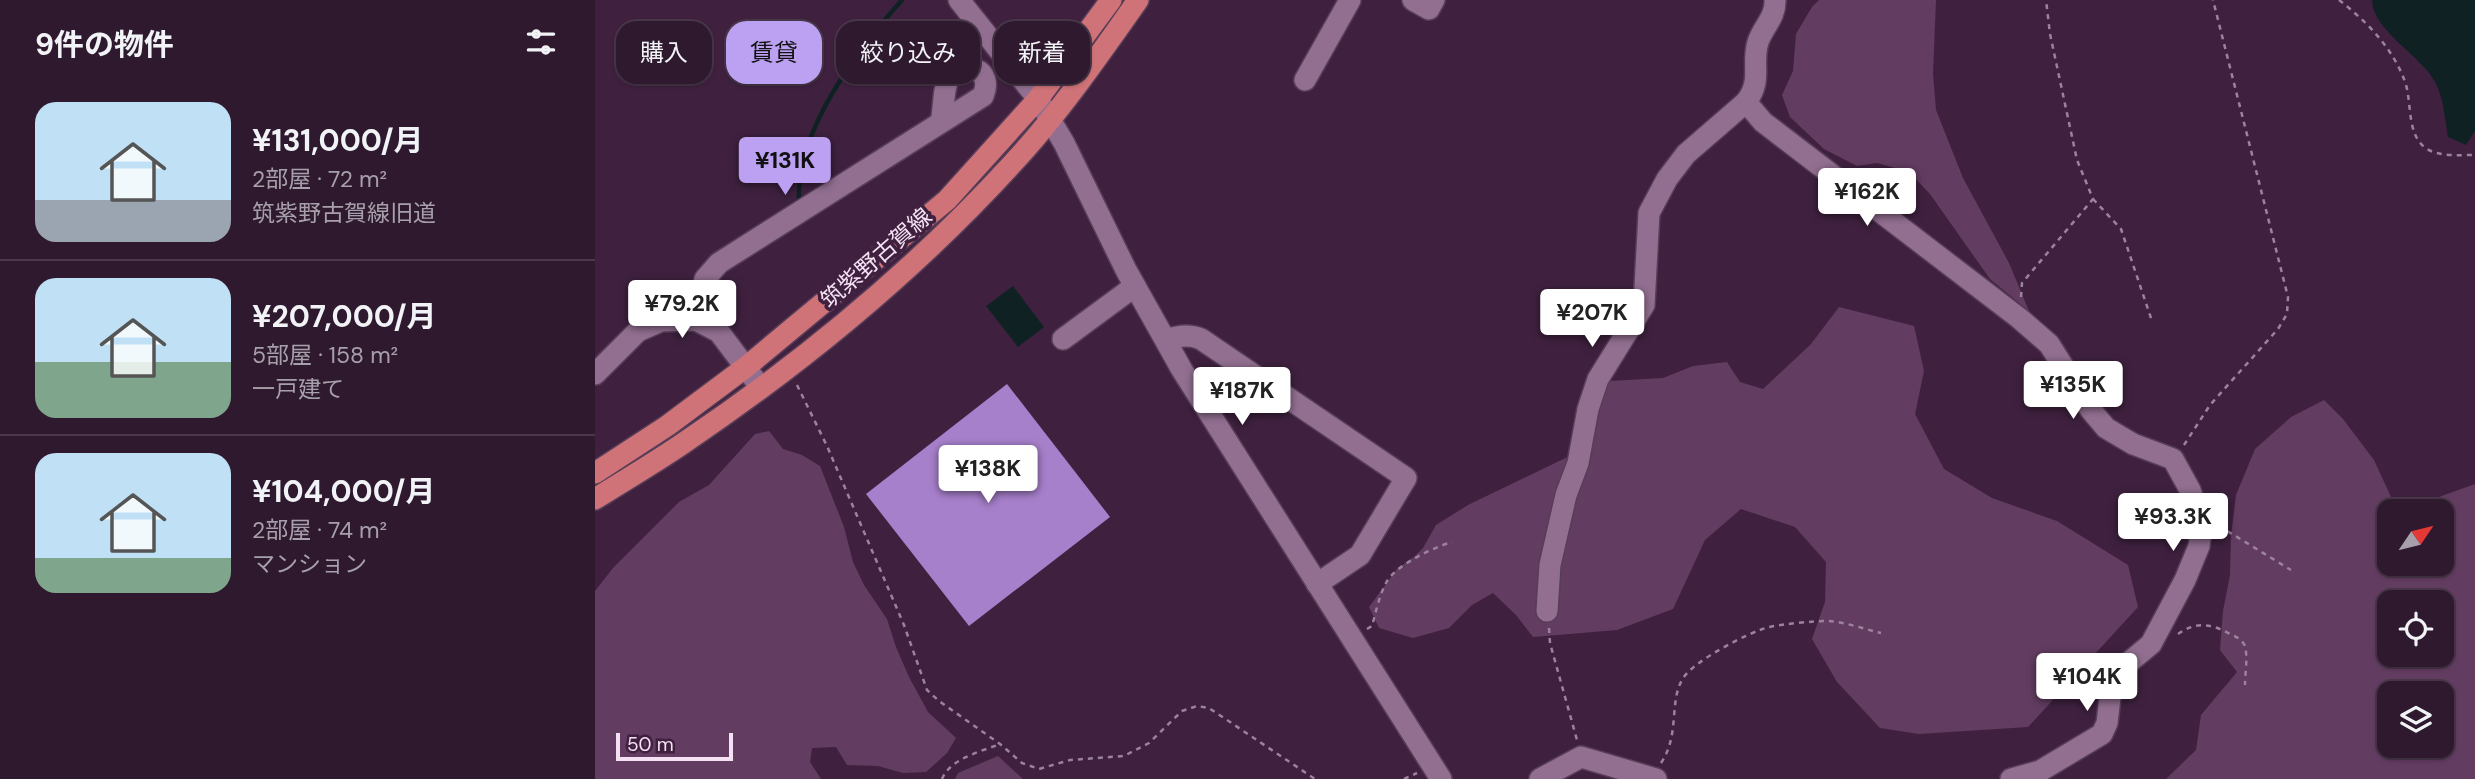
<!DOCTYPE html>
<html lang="ja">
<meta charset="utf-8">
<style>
:root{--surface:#2f192f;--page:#372237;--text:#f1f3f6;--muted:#a7a0aa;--line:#4a384b;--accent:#bca0f2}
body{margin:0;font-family:"DM Sans","Noto Sans JP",sans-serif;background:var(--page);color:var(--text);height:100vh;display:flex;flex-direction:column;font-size:26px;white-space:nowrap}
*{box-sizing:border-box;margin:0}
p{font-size:23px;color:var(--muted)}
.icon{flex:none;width:38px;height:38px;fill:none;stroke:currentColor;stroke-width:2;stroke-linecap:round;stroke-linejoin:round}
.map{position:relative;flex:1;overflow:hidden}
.drawer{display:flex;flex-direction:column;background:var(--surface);width:595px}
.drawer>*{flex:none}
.top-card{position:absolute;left:21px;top:21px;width:665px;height:63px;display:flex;gap:14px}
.needle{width:46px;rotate:55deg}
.tools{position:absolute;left:1782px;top:499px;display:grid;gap:14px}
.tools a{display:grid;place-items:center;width:77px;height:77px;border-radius:14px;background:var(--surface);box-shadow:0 2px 5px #0004,0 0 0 2px var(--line);font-size:35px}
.scale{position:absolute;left:21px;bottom:18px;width:117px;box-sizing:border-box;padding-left:7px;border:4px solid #f5e1f4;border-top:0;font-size:19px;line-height:24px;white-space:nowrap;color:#f5e1f4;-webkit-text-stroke:5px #3f213f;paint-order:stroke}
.price{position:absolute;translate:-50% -60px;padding:0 16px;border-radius:7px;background:#fff;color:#222;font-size:23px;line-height:46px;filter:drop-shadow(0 2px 4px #0008)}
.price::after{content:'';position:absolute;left:50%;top:42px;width:21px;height:16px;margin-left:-10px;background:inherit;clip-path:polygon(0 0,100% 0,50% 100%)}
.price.active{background:var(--accent);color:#111}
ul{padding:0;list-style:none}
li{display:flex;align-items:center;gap:21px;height:175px;padding:0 35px}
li+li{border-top:2px solid var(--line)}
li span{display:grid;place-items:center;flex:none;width:196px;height:140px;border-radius:21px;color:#555}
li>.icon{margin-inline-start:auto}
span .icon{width:84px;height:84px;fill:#fffc;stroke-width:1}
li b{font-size:30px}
h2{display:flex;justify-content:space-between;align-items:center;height:84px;padding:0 35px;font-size:30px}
.tag{padding:0 24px;border-radius:21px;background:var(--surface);box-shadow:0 2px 5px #0004,0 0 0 2px var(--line);font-size:24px;line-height:63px}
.tag.active{background:var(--accent);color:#111}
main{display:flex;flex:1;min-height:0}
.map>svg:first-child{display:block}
</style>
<main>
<section class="drawer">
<h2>9件の物件<svg class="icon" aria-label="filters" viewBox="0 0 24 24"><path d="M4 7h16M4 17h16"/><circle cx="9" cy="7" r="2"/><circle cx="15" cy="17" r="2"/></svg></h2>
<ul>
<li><span style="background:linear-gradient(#bfe0f5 70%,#9aa5b1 0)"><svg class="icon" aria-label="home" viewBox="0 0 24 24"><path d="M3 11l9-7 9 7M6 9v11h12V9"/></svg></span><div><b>¥131,000/月</b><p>2部屋 · 72 m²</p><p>筑紫野古賀線旧道</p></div></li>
<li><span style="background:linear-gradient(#bfe0f5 60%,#7fa58c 0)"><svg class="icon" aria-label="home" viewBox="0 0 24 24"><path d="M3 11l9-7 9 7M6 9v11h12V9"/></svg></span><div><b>¥207,000/月</b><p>5部屋 · 158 m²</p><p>一戸建て</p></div></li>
<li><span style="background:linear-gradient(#bfe0f5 75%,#7fa58c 0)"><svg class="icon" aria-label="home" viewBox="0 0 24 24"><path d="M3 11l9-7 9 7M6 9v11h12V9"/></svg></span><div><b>¥104,000/月</b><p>2部屋 · 74 m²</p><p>マンション</p></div></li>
</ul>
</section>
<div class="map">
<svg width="1880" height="779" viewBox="0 0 1880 779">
<rect width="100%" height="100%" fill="#3f213f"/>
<g fill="#633c62" fill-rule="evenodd">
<polygon points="1224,0 1341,0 1338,74 1341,110 1368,178 1414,263 1434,311 1395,279 1335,194 1314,172 1282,163 1262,166 1229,149 1195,117 1187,95 1198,71 1201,34 1217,7"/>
<polygon points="1244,307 1319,326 1329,371 1320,414 1349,469 1397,498 1462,521 1533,565 1543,607 1433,727 1324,734 1285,728 1242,682 1217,639 1230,602 1231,562 1200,527 1146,509 1110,540 1078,609 1022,630 938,637 921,615 898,593 877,605 854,628 818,638 784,628 774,607 802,569 820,556 828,548 841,525 873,505 985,451 997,430 1014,381 1068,378 1098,366 1132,362 1145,382 1168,389 1216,344"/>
<path d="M1729,400L1748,419L1779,460L1796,497L1819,506L1880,484V779H1571L1601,750L1606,715L1642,672L1625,650L1628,611L1635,575L1636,536L1641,495L1660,449L1696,417ZM1794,511H1846V564H1794ZM1794,602H1846V654H1794ZM1794,693H1846V746H1794Z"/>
<polygon points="174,431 188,449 207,455 225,466 249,527 258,562 269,585 292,619 301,647 314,677 333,712 361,738 352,753 331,772 308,773 283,766 252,765 241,747 217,748 215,762 226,779 0,779 0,591 18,568 84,502 114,485 160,434"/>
<polygon points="403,756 428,779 360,779 363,773"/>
</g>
<g fill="#102123">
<path d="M1777,0H1880V131L1871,145L1853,137C1850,120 1849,100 1841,84C1828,56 1777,31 1777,0Z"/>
<polygon points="418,286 449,327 423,347 391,306"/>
</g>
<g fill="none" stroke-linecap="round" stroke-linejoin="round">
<path stroke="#102123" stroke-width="4.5" d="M204,200C200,133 263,48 307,0"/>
</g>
<polygon fill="#a780cb" points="412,384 515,517 374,626 271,494"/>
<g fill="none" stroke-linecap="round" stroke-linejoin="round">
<defs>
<g id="minor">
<polyline points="364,0 443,99 469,143 531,270 587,370 846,779"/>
<polyline points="818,0 834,9 839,0"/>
<polyline points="710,80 755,0"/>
<polyline points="1151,102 1168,122 1424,318 1454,344 1495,409 1511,428 1538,444 1578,459 1595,490 1607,524 1604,546 1590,580 1556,644 1526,669 1517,680 1512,723 1507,734 1445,771 1416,779"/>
<path d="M101,320L110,279L124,263L388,96C399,69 371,59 354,79C348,87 349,110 346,122"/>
<polyline points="468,339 540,286"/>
<path d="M571,340C582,336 594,334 606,339L811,478L765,555L722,584"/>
<polyline points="0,374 43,331 66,321 101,320 124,332 166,388"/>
<path d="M952,611L955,565L971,495L983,463L993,409L1003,379L1049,305L1054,213L1072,179L1091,154L1151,102C1168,80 1156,65 1163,42C1168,27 1181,17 1180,0"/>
<polyline points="945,779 986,757 1061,779"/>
</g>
<g id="major">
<polyline points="0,473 72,426 151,367 352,200 443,99 516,0"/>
<path d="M0,499C30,480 61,462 90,442C207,363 322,268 417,164C462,116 505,54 543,0"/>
</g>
</defs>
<use href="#minor" stroke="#573d57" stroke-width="24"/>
<use href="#major" stroke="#573d57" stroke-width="24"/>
<g stroke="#9c839c" stroke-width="2.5" stroke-dasharray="5 5" stroke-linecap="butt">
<path d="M1744,0C1771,21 1796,46 1809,79C1818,100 1810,135 1832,149C1845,157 1865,155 1880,155"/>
<polyline points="1498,199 1526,229 1557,321"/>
<polyline points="1426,297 1427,283 1498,199 1482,160 1455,34 1451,0"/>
<polyline points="202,385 232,446 309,625 332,690 344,701 405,744 427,763 444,769 475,760 529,756 554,743 587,711 602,706 614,708 720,779"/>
<polyline points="1589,445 1615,405 1683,329 1692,314 1693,297 1618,0"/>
<polyline points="1624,526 1696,570"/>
<polyline points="954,628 955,643 982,740"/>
<path d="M772,629L777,626C781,612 784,596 791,583C799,566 839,547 857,542"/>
<path d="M1583,634C1600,622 1615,623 1633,633C1640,636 1647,639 1650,646C1653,658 1650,673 1650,685"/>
<path d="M1066,763C1085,735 1074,703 1087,680C1096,662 1154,632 1174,627C1189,624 1217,621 1233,621C1250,622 1269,629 1286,633"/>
<path d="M347,779C356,758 385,752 405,744"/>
<polyline points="809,779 822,773"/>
</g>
<use href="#minor" stroke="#926f91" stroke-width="21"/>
<use href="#major" stroke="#cf7378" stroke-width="21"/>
</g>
<g text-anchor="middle" stroke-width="7" stroke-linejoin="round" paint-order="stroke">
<g font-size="23" fill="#f5e1f4" stroke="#3f213f">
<text transform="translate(281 258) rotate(-41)" y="8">筑紫野古賀線</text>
</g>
</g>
</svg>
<div class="tools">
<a><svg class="needle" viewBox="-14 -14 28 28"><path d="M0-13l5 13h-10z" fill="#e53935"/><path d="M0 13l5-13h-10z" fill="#a7a0aa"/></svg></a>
<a><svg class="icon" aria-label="locate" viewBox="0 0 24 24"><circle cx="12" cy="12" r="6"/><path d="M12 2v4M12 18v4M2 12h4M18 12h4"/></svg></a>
<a><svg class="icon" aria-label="layers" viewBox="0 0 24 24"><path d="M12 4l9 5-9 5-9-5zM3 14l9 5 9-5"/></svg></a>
</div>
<div class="scale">50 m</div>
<b class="price active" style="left:190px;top:197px">¥131K</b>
<b class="price" style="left:1272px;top:228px">¥162K</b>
<b class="price" style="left:87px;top:340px">¥79.2K</b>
<b class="price" style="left:997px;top:349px">¥207K</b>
<b class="price" style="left:1478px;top:421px">¥135K</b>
<b class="price" style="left:647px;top:427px">¥187K</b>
<b class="price" style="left:393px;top:505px">¥138K</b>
<b class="price" style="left:1578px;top:553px">¥93.3K</b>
<b class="price" style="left:1492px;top:713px">¥104K</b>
<div class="top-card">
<a class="tag">購入</a>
<a class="tag active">賃貸</a>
<a class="tag">絞り込み</a>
<a class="tag">新着</a>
</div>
</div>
</main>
